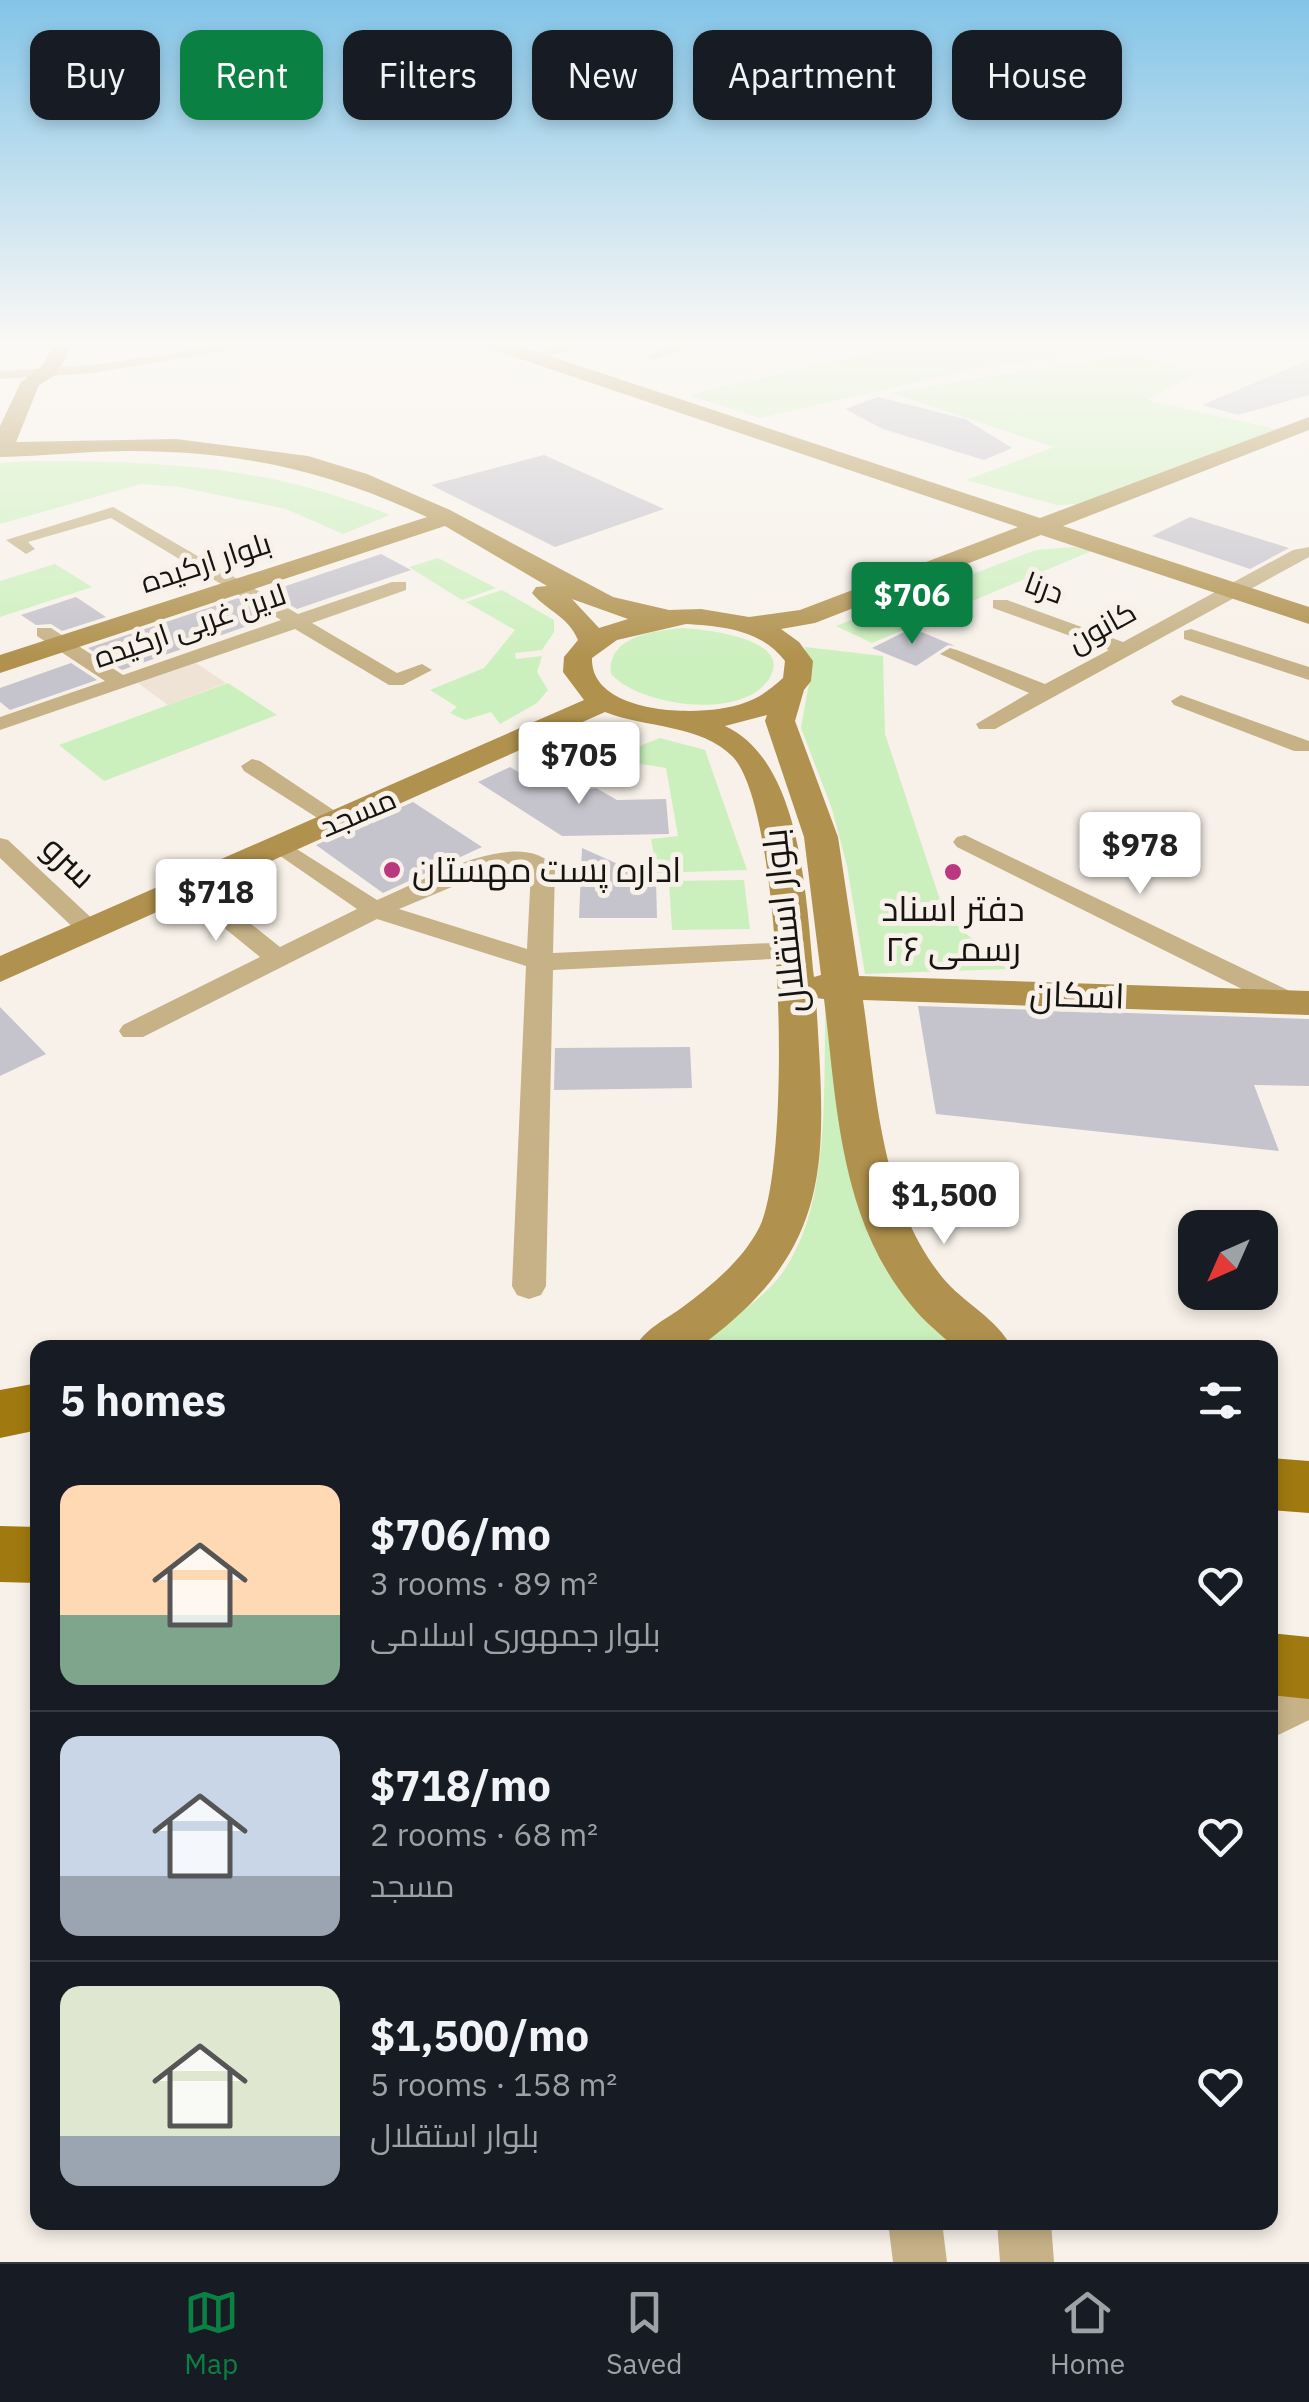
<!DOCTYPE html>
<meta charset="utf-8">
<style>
:root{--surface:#171b24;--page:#242831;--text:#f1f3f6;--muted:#9ea1a6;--line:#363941;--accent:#0b8043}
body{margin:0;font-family:"IBM Plex Sans",Cairo,sans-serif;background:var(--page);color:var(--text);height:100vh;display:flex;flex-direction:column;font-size:38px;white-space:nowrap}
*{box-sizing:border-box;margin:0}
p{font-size:32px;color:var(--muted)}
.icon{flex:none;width:55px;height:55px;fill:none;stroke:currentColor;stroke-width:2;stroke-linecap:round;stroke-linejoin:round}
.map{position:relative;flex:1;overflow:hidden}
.drawer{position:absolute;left:30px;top:1340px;width:1248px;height:890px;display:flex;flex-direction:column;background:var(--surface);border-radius:20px;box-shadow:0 5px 15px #0003}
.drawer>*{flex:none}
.top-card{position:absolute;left:30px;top:30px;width:1250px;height:90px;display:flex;gap:20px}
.needle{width:65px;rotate:225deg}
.tools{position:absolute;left:1178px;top:1210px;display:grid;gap:20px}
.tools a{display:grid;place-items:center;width:100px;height:100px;border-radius:20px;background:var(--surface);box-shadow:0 5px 15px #0003;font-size:50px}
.price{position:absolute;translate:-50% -85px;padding:0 22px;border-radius:10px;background:#fff;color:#222;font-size:32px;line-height:65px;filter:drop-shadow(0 2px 5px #0008)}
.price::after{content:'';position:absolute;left:50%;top:60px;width:30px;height:22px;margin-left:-15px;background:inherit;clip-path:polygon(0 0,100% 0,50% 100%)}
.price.on{background:var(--accent);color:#fff}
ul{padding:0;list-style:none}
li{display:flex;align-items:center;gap:30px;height:250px;padding:0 30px}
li+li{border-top:2px solid var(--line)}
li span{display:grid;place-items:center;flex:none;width:280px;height:200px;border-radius:20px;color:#555}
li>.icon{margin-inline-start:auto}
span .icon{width:120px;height:120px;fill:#fffc;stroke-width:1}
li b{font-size:42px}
h2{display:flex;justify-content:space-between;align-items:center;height:120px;padding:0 30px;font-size:42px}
.pill{padding:0 35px;border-radius:20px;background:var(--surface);box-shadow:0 5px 15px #0003;font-size:35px;line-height:90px}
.pill.on{background:var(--accent);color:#fff}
.menu{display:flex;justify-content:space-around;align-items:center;height:140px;border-top:2px solid var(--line);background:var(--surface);font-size:28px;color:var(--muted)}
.menu a{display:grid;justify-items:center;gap:5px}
.menu .on{color:var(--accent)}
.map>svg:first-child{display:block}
</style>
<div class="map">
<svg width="1309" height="2262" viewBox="0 0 1309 2262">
<rect width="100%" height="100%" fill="#f7f1e9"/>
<polygon fill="#efe3d5" points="196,663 226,683 168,705 138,683"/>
<g fill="#ccf0bd">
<polygon points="907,344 1166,344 975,369 760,418 688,395"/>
<polygon points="1134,353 1195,374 1147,400 1277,429 1079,504 1057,505 966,480 1054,447 891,393"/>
<path d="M36,461C170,462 263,465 390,515L343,534L286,509L180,487L141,484L0,524V463Z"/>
<polygon points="1073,547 1094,550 872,643 836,626 1036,550"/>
<polygon points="438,558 496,588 462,600 409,567"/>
<polygon points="55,564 92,587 0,617 0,581"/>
<polygon points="502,590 554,620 554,632 542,650 515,653 516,659 542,656 537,672 548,690 537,703 500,724 491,712 465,720 450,713 457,707 430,690 484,668 515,630 466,602"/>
<path d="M682,628C703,629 795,638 769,679C741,721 640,706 611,674C607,636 654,631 682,628Z"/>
<polygon points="805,647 883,656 885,734 945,915 1007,969 865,974 847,866 832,809 801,728 810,677"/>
<polygon points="228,683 277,715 104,781 59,745"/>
<polygon points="660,738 705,750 747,870 657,873 651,839 678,836 666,768 623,761 642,745"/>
<polygon points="744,880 750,929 672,930 669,881"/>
<path d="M826,993L859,1209L895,1271L958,1347L690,1348C720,1326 757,1305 780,1276C834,1205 822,1079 826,993Z"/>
</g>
<g fill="#c5c3cb">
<polygon points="1309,360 1309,395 1238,415 1202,405"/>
<polygon points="878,397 965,419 1012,448 984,460 883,429 845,409"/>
<polygon points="544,455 664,509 555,547 431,485"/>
<polygon points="1190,517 1289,548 1250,569 1152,536"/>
<polygon points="381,554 411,570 297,609 268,592"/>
<polygon points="76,597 106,617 62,631 51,624 36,625 21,615"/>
<polygon points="238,598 270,618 122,670 88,648"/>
<polygon points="912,628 955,646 948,645 916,666 872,648"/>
<polygon points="71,663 97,680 10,710 0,702 0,688"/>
<polygon points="510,767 530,779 543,773 573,793 596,788 617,800 666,799 669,834 562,836 478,782"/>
<polygon points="413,802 482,847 383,893 316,845"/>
<polygon points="582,848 656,881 657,918 579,918"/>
<polygon points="918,1006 1309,1019 1309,1086 1254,1085 1279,1151 936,1114"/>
<polygon points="0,1007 46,1054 0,1076"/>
<polygon points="690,1047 692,1088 554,1090 555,1048"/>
</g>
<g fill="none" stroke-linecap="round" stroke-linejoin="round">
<g fill="#c6b286" fill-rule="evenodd">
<polygon points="233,344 265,344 93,373 0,379 0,371 93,365"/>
<polygon points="567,344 588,344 534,361 527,357"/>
<polygon points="679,344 699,344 653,360 646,356"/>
<polygon points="113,507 298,614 392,582 406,582 406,590 312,623 397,673 422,664 432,670 403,685 389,685 295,629 0,730 0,717 105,681 37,636 37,628 51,628 123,675 281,620 111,518 28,542 35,549 26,554 6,540"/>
<polygon points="1309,547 1309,557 995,729 979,729 976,724 1029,693 940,654 950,648 957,650 1045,684 1109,650 993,608 993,600 1007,600 1123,642 1293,550"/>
<polygon points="1191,629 1309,667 1309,680 1184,639 1184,631"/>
<polygon points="1181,695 1309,741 1309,751 1294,751 1174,705 1171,701"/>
<polygon points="252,759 260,761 350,821 338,828 330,826 244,771 241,766"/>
<polygon points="965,835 1302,997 1306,1003 1302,1009 1282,1009 957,847 953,842 957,837"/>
<polygon points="0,838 8,840 99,925 103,930 99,935 81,935 0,858"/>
<path d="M281,839L377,900C420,883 520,823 555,868L553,953L792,942L805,950L792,958L553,970L546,1286L541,1295L529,1299L517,1295L512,1286L526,966L377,919L143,1037H123L119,1031L123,1025L260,957L179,891L176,886L179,881H197L280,947L357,909L273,851L269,846L273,841ZM519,863L531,870L527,949L399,909L507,864Z"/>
<polygon points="1309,1677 1309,1720 1270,1739 1270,1695"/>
<polygon points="888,2222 942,2222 947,2262 893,2262"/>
<polygon points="997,2222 1051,2222 1054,2262 1000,2262"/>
</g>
<path fill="#b0914d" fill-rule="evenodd" d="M55,344H73L57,374L39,385L16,442L176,439L308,456L367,474L450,510L613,597L669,610L701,609L749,617L800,610L1018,527L488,348L486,344H513L1040,518L1309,417V430L1063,526L1309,607V624L1041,535L815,623L781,629L799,642L813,661L811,681L804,690L795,721L838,837L859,976L1309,991V1015L863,1000C877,1096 880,1198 942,1277C963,1303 997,1318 1012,1348H955C941,1334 923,1321 911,1305C839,1218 837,1105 824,999L816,998C825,1156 839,1246 698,1348H635C645,1329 663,1321 680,1309C710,1287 742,1261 759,1228C793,1162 783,810 733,757C701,724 645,728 605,712L0,982V956L584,700L563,672L564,657L578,640C568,616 547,611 532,593L536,587L547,586L445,526L0,673V655L427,517C327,471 240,451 130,451C87,451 43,456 0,457V426L21,382L42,366ZM572,599L628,619L599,628ZM686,624C722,626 762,630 785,661L783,678C771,689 759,698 744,703C705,718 590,716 592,658L617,640ZM767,715L765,721L804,837L821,975L814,977C806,902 803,762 725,726Z"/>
<g fill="#a07a10" fill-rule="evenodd">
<polygon points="38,1383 38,1430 0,1438 0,1390"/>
<polygon points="1270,1458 1309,1461 1309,1513 1270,1510"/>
<polygon points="0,1526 38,1527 38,1583 0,1582"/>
<polygon points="1270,1633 1309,1637 1309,1699 1270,1695"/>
</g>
</g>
<linearGradient id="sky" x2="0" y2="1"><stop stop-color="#83c4e7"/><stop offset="0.52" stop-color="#fbf9f5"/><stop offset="1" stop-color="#fbf9f5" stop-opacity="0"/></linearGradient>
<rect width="1309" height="661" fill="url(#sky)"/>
<g fill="#ba3880" stroke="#f7f1e9" stroke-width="4">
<circle cx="392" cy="870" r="10"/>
<circle cx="953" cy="872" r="10"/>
</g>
<g text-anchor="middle" stroke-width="10" stroke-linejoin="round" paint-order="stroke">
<g font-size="30" fill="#161411" stroke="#f7f1e9">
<text transform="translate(206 563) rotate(-18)" y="10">بلوار ارکیده</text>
<text transform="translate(1044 588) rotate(20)" y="10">درنا</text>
<text transform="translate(190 626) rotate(-19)" y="10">لاین غربی ارکیده</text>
<text transform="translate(1102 627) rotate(-29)" y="10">کانون</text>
<text transform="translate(358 813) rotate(-23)" y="10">مسجد</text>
</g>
<g font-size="35" fill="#161411" stroke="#f7f1e9">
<text transform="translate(69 862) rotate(44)" y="12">سرو</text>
<text transform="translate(784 921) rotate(-96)" y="12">بلوار استقلال</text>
<text transform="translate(1077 995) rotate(2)" y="12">اسکان</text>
</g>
<g font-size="35" fill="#161411" stroke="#f7f1e9" text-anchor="start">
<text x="412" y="882">اداره پست مهستان</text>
<text x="953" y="921" text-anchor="middle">دفتر اسناد<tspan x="953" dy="40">رسمی ۲۶</tspan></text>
</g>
</g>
</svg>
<div class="tools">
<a><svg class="needle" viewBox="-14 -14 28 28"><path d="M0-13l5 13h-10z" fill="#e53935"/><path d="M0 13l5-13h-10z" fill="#9ea1a6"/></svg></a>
</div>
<b class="price on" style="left:912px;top:647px">$706</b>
<b class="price" style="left:579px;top:807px">$705</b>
<b class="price" style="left:1140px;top:897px">$978</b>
<b class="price" style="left:216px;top:944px">$718</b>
<b class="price" style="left:944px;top:1247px">$1,500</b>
<div class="top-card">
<a class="pill">Buy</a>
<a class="pill on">Rent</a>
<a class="pill">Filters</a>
<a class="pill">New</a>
<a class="pill">Apartment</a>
<a class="pill">House</a>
</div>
<section class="drawer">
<h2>5 homes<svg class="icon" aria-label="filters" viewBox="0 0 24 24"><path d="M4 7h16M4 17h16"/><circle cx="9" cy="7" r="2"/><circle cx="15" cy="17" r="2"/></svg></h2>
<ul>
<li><span style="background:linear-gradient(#ffd9b3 65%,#7fa58c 0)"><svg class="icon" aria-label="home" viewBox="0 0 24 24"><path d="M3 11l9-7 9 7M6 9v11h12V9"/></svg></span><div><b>$706/mo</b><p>3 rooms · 89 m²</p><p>بلوار جمهوری اسلامی</p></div><svg class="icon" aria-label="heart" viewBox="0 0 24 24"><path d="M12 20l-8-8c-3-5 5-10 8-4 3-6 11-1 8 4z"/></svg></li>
<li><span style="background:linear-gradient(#c9d6e8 70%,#9aa5b1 0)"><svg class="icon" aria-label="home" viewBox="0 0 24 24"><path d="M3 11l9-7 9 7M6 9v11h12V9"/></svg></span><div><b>$718/mo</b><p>2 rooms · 68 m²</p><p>مسجد</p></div><svg class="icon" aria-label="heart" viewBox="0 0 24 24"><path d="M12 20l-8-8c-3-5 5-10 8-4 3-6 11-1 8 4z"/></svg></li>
<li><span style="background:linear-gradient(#dfe7d0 75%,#9aa5b1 0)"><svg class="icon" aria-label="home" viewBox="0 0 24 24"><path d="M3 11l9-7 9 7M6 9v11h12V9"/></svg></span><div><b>$1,500/mo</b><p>5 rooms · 158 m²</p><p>بلوار استقلال</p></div><svg class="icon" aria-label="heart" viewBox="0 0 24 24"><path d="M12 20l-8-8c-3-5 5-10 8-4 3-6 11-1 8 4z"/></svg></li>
</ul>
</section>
</div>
<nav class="menu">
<a class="on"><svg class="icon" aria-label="map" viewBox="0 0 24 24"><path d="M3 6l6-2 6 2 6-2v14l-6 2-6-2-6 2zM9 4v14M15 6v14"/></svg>Map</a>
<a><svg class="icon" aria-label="saved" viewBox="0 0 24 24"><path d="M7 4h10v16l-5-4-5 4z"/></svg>Saved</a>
<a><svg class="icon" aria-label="home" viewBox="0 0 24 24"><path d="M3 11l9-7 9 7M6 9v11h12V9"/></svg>Home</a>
</nav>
